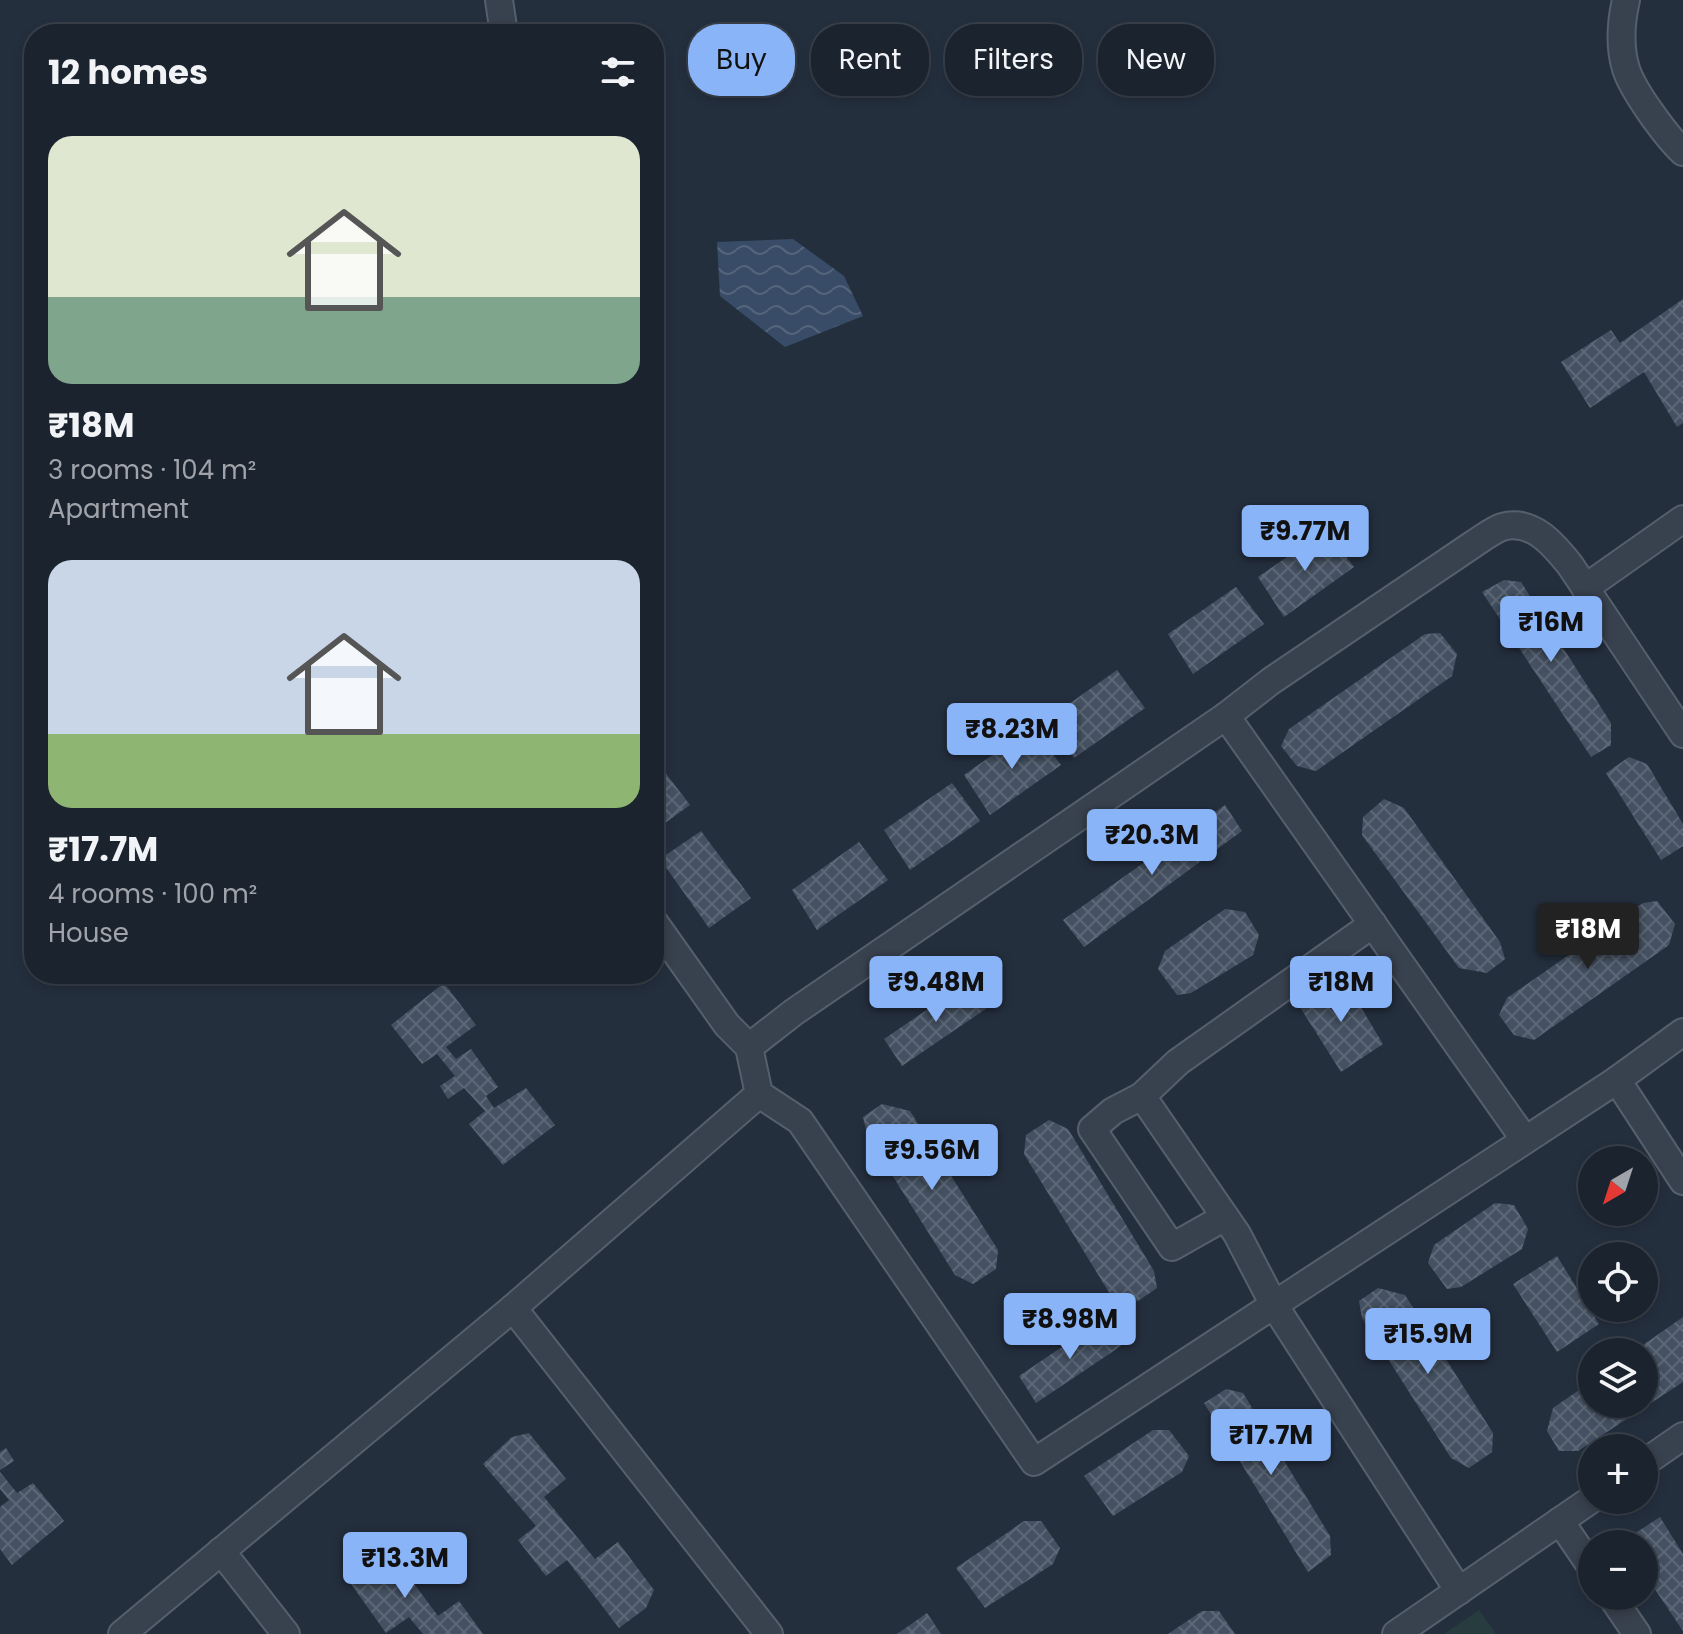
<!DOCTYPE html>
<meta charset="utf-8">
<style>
:root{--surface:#1b232e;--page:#242b36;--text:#f1f3f6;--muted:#a0a4aa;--line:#39404a;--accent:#8ab4f8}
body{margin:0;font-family:Poppins,sans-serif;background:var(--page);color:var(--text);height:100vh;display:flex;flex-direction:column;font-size:30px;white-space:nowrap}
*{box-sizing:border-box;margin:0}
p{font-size:26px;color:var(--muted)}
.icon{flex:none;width:44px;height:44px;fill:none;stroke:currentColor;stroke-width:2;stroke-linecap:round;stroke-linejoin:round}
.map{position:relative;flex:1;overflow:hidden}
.side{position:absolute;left:24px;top:24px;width:640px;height:960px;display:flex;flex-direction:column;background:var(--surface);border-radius:32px;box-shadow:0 4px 12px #0003,0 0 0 2px var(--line)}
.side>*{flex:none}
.banner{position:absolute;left:688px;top:24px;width:760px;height:72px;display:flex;gap:16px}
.needle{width:52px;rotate:219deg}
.buttons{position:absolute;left:1578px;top:1146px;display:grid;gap:16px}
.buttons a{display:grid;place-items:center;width:80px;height:80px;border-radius:50%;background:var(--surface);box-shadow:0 4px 12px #0003,0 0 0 2px var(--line);font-size:40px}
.price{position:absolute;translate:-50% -68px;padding:0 18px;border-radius:8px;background:var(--accent);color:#111;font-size:26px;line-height:52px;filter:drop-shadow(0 2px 4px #0008)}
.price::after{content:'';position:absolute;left:50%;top:48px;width:24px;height:18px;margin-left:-12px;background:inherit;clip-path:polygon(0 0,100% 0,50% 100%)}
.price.active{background:#222;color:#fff}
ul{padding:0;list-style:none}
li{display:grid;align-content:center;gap:16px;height:424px;padding:0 24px}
li span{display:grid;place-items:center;height:248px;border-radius:24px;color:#555}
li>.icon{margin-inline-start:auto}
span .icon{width:144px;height:144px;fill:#fffc;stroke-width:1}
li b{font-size:34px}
h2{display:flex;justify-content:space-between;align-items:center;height:96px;padding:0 24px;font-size:34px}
.chip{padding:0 28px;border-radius:32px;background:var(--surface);box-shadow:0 4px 12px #0003,0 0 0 2px var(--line);font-size:28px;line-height:72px}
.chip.active{background:var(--accent);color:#111}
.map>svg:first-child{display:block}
</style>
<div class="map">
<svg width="1683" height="1634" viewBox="0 0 1683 1634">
<defs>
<pattern id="water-waves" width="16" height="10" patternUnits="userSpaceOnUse" patternTransform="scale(2)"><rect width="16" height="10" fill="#394c67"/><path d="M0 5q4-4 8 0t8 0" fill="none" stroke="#53647b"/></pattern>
<pattern id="building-cross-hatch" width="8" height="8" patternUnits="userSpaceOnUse" patternTransform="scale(2)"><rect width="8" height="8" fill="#455162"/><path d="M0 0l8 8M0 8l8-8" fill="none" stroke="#5d6877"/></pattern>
</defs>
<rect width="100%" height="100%" fill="#242f3e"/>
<polygon fill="#263c3f" points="1479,1610 1496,1634 1444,1634"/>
<polygon fill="url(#water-waves)" points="793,239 844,276 863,316 785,347 720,296 717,242"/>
<g fill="url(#building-cross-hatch)">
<polygon points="1683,299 1683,423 1677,427 1644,372 1590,408 1561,362 1611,330 1620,343"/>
<polygon points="1326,530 1354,567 1284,617 1258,577"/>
<polygon points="1504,580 1521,582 1611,723 1611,745 1591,757 1482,592"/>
<polygon points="1236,587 1264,624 1193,674 1168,634"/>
<polygon points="1440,633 1457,654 1452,676 1316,771 1297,766 1281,746 1289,729 1425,634"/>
<polygon points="1117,670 1145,708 1074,758 1049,718"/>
<polygon points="1032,727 1061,765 990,815 964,775"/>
<polygon points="1629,757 1647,764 1683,824 1683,846 1661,860 1606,773"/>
<polygon points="654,758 690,805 654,831"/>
<polygon points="952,783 980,821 910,870 884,830"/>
<polygon points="1384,799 1404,808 1500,942 1505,959 1487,973 1459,968 1362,835 1363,817"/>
<polygon points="1225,805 1242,831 1084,947 1063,920"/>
<polygon points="701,831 751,898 709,928 660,859"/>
<polygon points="859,842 888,880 817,930 792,890"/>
<polygon points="1657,901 1675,924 1669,945 1534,1040 1514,1035 1499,1015 1507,998 1643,903"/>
<polygon points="1225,909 1245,912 1259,935 1253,955 1191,993 1177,995 1158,969 1165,951"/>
<polygon points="1342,976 1383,1044 1341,1072 1298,1004"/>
<polygon points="969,981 987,1008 902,1066 884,1039"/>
<polygon points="444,983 476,1025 446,1047 456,1059 471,1049 498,1087 486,1096 494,1108 526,1088 555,1125 503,1165 469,1124 485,1111 464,1088 448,1099 440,1086 455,1076 437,1054 422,1064 391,1025"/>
<polygon points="882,1104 910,1111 998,1250 996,1269 973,1284 955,1275 867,1135 863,1117"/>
<polygon points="1049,1120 1068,1129 1154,1271 1157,1288 1138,1301 1110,1294 1024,1154 1026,1135"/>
<polygon points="1495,1203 1514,1205 1528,1229 1522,1249 1461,1287 1447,1289 1428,1263 1434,1245"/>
<polygon points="1557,1256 1599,1324 1557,1352 1513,1284"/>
<polygon points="1378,1288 1405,1295 1493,1433 1492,1452 1469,1468 1451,1458 1362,1318 1359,1301"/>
<polygon points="1683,1317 1683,1382 1578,1451 1559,1451 1547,1431 1553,1408 1592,1381 1592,1404 1644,1404 1644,1352 1633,1352"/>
<polygon points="1103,1319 1121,1346 1036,1403 1019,1376"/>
<polygon points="1226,1389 1243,1393 1330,1536 1331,1555 1308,1572 1204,1403"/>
<polygon points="1153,1430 1169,1430 1189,1456 1182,1472 1113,1516 1084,1476"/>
<polygon points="529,1433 566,1479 544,1497 595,1559 618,1542 654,1590 646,1608 619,1628 567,1560 546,1576 518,1540 536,1526 483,1464 512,1437"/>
<polygon points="6,1448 14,1461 0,1470 0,1452"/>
<polygon points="0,1472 17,1493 33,1483 64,1521 12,1565 0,1549 0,1507 9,1500 0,1489"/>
<polygon points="1660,1517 1683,1554 1683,1631 1644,1573 1644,1544 1633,1544 1634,1534"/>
<polygon points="1024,1521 1041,1521 1060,1548 1053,1564 985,1608 956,1568"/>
<polygon points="387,1547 438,1616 459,1601 483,1634 423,1634 409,1617 386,1633 351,1584 359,1567"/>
<polygon points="1202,1611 1219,1611 1235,1634 1168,1634"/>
<polygon points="927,1613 941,1634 897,1634"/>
</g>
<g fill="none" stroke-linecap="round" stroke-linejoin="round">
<defs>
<g id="minor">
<polyline points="499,0 504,34"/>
<path d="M1626,0C1621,22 1619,46 1626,69C1633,91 1666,136 1683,152"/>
<polyline points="1585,588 1683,519"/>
<polyline points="1226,716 1525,1140"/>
<polyline points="654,922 727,1025 749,1047 759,1094 800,1121 1034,1462 1617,1080 1683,1032"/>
<polyline points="1373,924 1178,1062 1142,1096 1237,1234 1274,1305 1459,1591"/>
<path d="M749,1047L794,1012L1226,716L1271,681L1475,543C1483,538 1493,530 1502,527C1532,518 1554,545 1570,565L1683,734"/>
<polyline points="1617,1080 1683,1181"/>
<polyline points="1142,1096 1113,1111 1092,1129 1172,1247 1225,1217"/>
<polyline points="513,1308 769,1634"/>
<polyline points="1644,1463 1683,1436"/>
<polyline points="1560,1521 1592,1568"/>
<polyline points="221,1551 286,1634"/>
<polyline points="1611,1596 1637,1634"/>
<polyline points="122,1634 513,1308 759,1094"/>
<polyline points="1396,1634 1592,1499"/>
</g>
</defs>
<use href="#minor" stroke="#565f6c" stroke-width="30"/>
<use href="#minor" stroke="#38414e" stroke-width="26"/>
</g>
</svg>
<div class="buttons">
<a><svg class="needle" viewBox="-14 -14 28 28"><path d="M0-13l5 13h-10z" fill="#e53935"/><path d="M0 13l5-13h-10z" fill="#a0a4aa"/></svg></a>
<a><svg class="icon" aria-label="locate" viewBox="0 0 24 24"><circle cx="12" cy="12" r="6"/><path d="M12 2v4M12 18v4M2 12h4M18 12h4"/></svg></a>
<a><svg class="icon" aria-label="layers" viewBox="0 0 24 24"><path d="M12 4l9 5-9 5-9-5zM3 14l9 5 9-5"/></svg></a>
<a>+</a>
<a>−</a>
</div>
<b class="price" style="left:1305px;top:573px">₹9.77M</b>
<b class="price" style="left:1551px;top:664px">₹16M</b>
<b class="price" style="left:1012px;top:771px">₹8.23M</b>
<b class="price" style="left:1152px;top:877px">₹20.3M</b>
<b class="price active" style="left:1588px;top:971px">₹18M</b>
<b class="price" style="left:936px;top:1024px">₹9.48M</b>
<b class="price" style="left:1341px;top:1024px">₹18M</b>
<b class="price" style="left:932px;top:1192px">₹9.56M</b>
<b class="price" style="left:1070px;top:1361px">₹8.98M</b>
<b class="price" style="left:1428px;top:1376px">₹15.9M</b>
<b class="price" style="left:1271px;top:1477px">₹17.7M</b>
<b class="price" style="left:405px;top:1600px">₹13.3M</b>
<div class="banner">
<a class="chip active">Buy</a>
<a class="chip">Rent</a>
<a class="chip">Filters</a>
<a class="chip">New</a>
</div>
<section class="side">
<h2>12 homes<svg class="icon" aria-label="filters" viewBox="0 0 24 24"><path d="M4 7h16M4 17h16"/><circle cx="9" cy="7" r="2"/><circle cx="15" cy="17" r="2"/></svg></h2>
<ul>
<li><span style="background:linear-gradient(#dfe7d0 65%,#7fa58c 0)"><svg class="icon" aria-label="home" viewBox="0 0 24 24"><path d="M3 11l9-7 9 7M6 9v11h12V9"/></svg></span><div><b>₹18M</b><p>3 rooms · 104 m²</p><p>Apartment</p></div></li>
<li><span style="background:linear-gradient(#c9d6e8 70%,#8fb573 0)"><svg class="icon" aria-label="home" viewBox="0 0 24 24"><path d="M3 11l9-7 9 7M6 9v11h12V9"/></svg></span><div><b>₹17.7M</b><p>4 rooms · 100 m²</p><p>House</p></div></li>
</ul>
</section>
</div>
